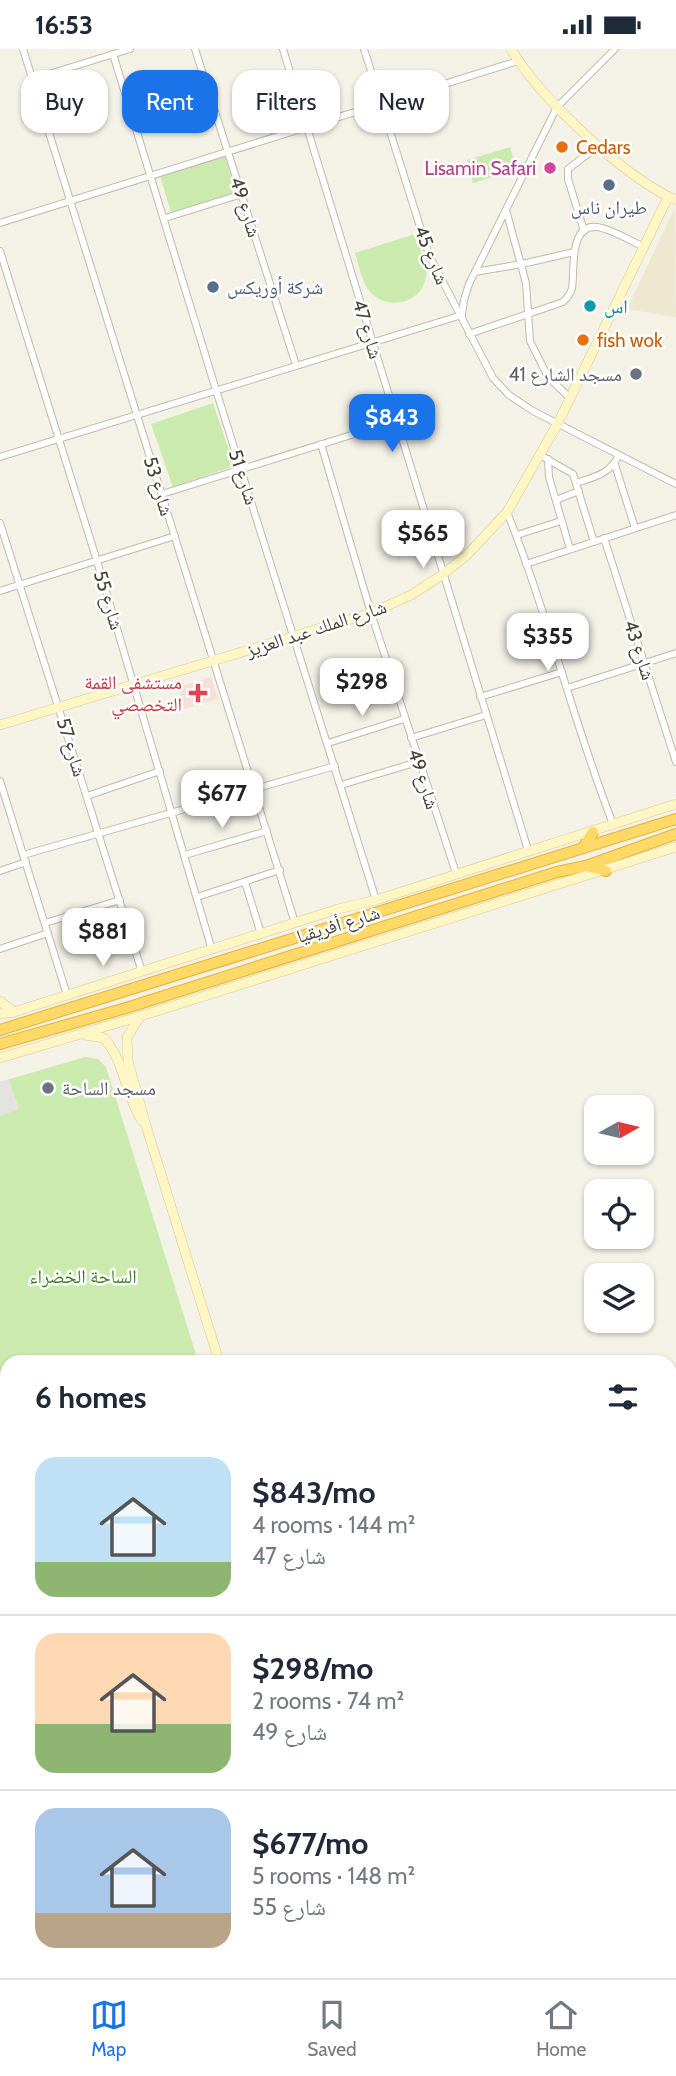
<!DOCTYPE html>
<meta charset="utf-8">
<style>
:root{--surface:#fff;--page:#f2f2f3;--text:#1f2937;--muted:#747a83;--line:#e0e1e3;--accent:#1a73e8}
body{margin:0;font-family:Cabin,"Noto Naskh Arabic",sans-serif;background:var(--page);color:var(--text);height:100vh;display:flex;flex-direction:column;font-size:26px;white-space:nowrap}
*{box-sizing:border-box;margin:0}
p{font-size:23px;color:var(--muted)}
.icon{flex:none;width:38px;height:38px;fill:none;stroke:currentColor;stroke-width:2;stroke-linecap:round;stroke-linejoin:round}
.map{position:relative;flex:1;overflow:hidden}
.sheet{position:absolute;left:0px;top:1306px;width:677px;height:625px;display:flex;flex-direction:column;background:var(--surface);border-radius:21px 21px 0 0;box-shadow:0 2px 5px #0004}
.sheet>*{flex:none}
.banner{position:absolute;left:21px;top:21px;width:635px;height:63px;display:flex;gap:14px}
.needle{width:46px;rotate:82deg}
.tools{position:absolute;left:584px;top:1046px;display:grid;gap:14px}
.tools a{display:grid;place-items:center;width:70px;height:70px;border-radius:14px;background:var(--surface);box-shadow:0 2px 5px #0004;font-size:35px}
.price{position:absolute;translate:-50% -60px;padding:0 16px;border-radius:14px;background:#fff;color:#222;font-size:23px;line-height:46px;filter:drop-shadow(0 2px 4px #0008)}
.price::after{content:'';position:absolute;left:50%;top:42px;width:21px;height:16px;margin-left:-10px;background:inherit;clip-path:polygon(0 0,100% 0,50% 100%)}
.price.on{background:var(--accent);color:#fff}
ul{padding:0;list-style:none}
li{display:flex;align-items:center;gap:21px;height:175px;padding:0 35px}
li+li{border-top:2px solid var(--line)}
li span{display:grid;place-items:center;flex:none;width:196px;height:140px;border-radius:21px;color:#555}
li>.icon{margin-inline-start:auto}
span .icon{width:84px;height:84px;fill:#fffc;stroke-width:1}
li b{font-size:30px}
h2{display:flex;justify-content:space-between;align-items:center;height:84px;padding:0 35px;font-size:30px}
.chip{padding:0 24px;border-radius:21px;background:var(--surface);box-shadow:0 2px 5px #0004;font-size:24px;line-height:63px}
.chip.on{background:var(--accent);color:#fff}
.status{display:flex;justify-content:space-between;align-items:center;height:49px;padding:0 35px;background:var(--surface);direction:ltr}
.status svg{height:19px;fill:currentColor}
.dock{display:flex;justify-content:space-around;align-items:center;height:98px;border-top:2px solid var(--line);background:var(--surface);font-size:19px;color:var(--muted)}
.dock a{display:grid;justify-items:center;gap:4px}
.dock .on{color:var(--accent)}
.map>svg:first-child{display:block}
</style>
<div class="status"><b>16:53</b><svg viewBox="0 0 49 12"><path d="M0 12V9h3v3zM5 12V6h3v6zM10 12V3h3v9zM15 12V0h3v12zM26 1h20v11H26zM47 4h2v5h-2z"/></svg></div>
<div class="map">
<svg width="676" height="1929" viewBox="0 0 676 1929">
<rect width="100%" height="100%" fill="#f4f1e7"/>
<polygon fill="#eee8d0" points="675,158 676,268 627,260"/>
<polygon fill="#f6e0da" points="211,628 218,650 184,660 178,638"/>
<g fill="#caebad">
<polygon points="510,98 517,121 473,134 467,111"/>
<polygon points="225,107 236,143 171,163 160,127"/>
<path d="M415,185C419,198 428,214 426,227C423,254 389,262 371,244C362,235 359,216 355,204Z"/>
<polygon points="213,354 234,417 173,438 151,375"/>
<polygon points="85,1008 98,1010 106,1018 198,1312 7,1312 7,1476 0,1478 0,1033"/>
</g>
<polygon fill="#e5e3df" points="9,1031 19,1060 0,1067 0,1033"/>
<g fill="none" stroke-linecap="round" stroke-linejoin="round">
<defs>
<g id="street">
<polyline points="23,0 295,874"/>
<polyline points="195,0 296,316"/>
<polyline points="283,0 528,801"/>
<polyline points="364,0 429,206 493,329 509,346 533,362 676,435"/>
<polyline points="113,5 216,341 376,851"/>
<polyline points="33,30 130,0"/>
<polyline points="506,161 526,234 530,292 548,328 570,349"/>
<polyline points="165,169 242,145"/>
<polyline points="0,174 518,12"/>
<polyline points="584,182 568,130 568,120 598,97"/>
<polyline points="0,202 97,512 212,901"/>
<polyline points="475,223 522,215 574,203"/>
<path d="M469,285L563,253C567,249 571,245 572,239C575,224 568,175 597,178C609,179 631,192 644,198"/>
<polyline points="321,395 371,564 456,824"/>
<polyline points="540,406 573,425 594,493"/>
<polyline points="0,408 462,266 464,251 469,235 557,58 615,0"/>
<polyline points="548,410 549,428 570,500"/>
<polyline points="615,416 635,479"/>
<path d="M576,434C595,428 610,425 619,406"/>
<polyline points="162,445 396,372"/>
<polyline points="556,451 579,442"/>
<path d="M507,463C548,565 573,673 613,775"/>
<polyline points="0,474 142,923"/>
<polyline points="517,486 561,472"/>
<polyline points="604,489 676,713"/>
<polyline points="526,515 676,466"/>
<polyline points="0,542 175,487"/>
<polyline points="567,639 676,604"/>
<polyline points="480,648 562,623"/>
<polyline points="411,689 486,666"/>
<polyline points="328,694 404,670"/>
<polyline points="0,732 67,946"/>
<polyline points="341,736 418,713"/>
<polyline points="87,747 160,722"/>
<polyline points="23,806 335,717"/>
<polyline points="185,806 267,782"/>
<polyline points="0,822 26,813"/>
<polyline points="245,833 261,885"/>
<polyline points="197,848 280,821"/>
<polyline points="45,874 120,851"/>
<polyline points="0,900 48,884"/>
<polyline points="3,1513 7,1528"/>
<polyline points="670,1758 676,1756"/>
<polyline points="459,1923 461,1929"/>
<polyline points="483,1923 484,1929"/>
<polyline points="510,1923 512,1929"/>
<polyline points="66,1929 85,1923"/>
</g>
<g id="secondary">
<path d="M511,0C539,48 625,129 676,151"/>
<polyline points="0,676 371,564 411,546 442,526 467,506 507,463 558,374 668,148"/>
<polyline points="0,952 14,963"/>
<polyline points="0,965 14,963 338,860 376,851 676,755"/>
<polyline points="140,968 127,988 128,1012 147,1080 219,1312"/>
<path d="M85,986L104,989C125,1013 125,1046 142,1072"/>
<polyline points="0,1009 141,967 676,798"/>
<polyline points="670,1326 676,1326"/>
<polyline points="670,1340 676,1340"/>
<polyline points="0,1497 7,1495"/>
<polyline points="0,1514 7,1512"/>
<polyline points="405,1923 407,1929"/>
</g>
<g id="highway">
<polyline points="583,799 593,783"/>
<polyline points="586,817 606,822"/>
<polyline points="0,981 676,770"/>
<polyline points="0,995 126,959 557,823 586,817 676,785"/>
</g>
</defs>
<use href="#street" stroke="#c0baa9" stroke-width="8"/>
<use href="#secondary" stroke="#d7cb94" stroke-width="10"/>
<use href="#highway" stroke="#e6b22f" stroke-width="12"/>
<use href="#street" stroke="#fff" stroke-width="6"/>
<use href="#secondary" stroke="#fff6c6" stroke-width="9"/>
<use href="#highway" stroke="#ffd967" stroke-width="10"/>
</g>
<g fill="#e8710a" stroke="#fff" stroke-width="2.5">
<circle cx="562" cy="98" r="7"/>
<circle cx="583" cy="291" r="7"/>
</g>
<circle fill="#d1479c" stroke="#fff" stroke-width="2.5" cx="550" cy="119" r="7"/>
<g fill="#5c6f8a" stroke="#fff" stroke-width="2.5">
<circle cx="609" cy="136" r="7"/>
<circle cx="213" cy="238" r="7"/>
</g>
<circle fill="#0f9aa8" stroke="#fff" stroke-width="2.5" cx="590" cy="257" r="7"/>
<g fill="#6b7280" stroke="#fff" stroke-width="2.5">
<circle cx="636" cy="325" r="7"/>
<circle cx="48" cy="1039" r="7"/>
</g>
<path fill="#e0444e" stroke="#fff" stroke-width="2.5" d="M194.5 633.5h7v7h7v7h-7v7h-7v-7h-7v-7h7z"/>
<g text-anchor="middle" stroke-width="5" stroke-linejoin="round" paint-order="stroke">
<g font-size="19" fill="#c56008" stroke="#fff" text-anchor="start">
<text x="576" y="105">Cedars</text>
<text x="597" y="298">fish wok</text>
</g>
<g font-size="19" fill="#b23c85" stroke="#fff" text-anchor="end">
<text x="536" y="126">Lisamin Safari</text>
</g>
<g font-size="19" fill="#484235" stroke="#fff">
<text transform="translate(246 158) rotate(72)" y="7">شارع 49</text>
<text transform="translate(432 206) rotate(68)" y="7">شارع 45</text>
<text transform="translate(368 280) rotate(73)" y="7">شارع 47</text>
<text transform="translate(244 428) rotate(72)" y="7">شارع 51</text>
<text transform="translate(159 437) rotate(73)" y="7">شارع 53</text>
<text transform="translate(109 551) rotate(73)" y="7">شارع 55</text>
<text transform="translate(316 579) rotate(-18)" y="7">شارع الملك عبد العزيز</text>
<text transform="translate(640 601) rotate(72)" y="7">شارع 43</text>
<text transform="translate(72 698) rotate(73)" y="7">شارع 57</text>
<text transform="translate(424 730) rotate(72)" y="7">شارع 49</text>
<text transform="translate(338 875) rotate(-17)" y="7">شارع أفريقيا</text>
</g>
<g font-size="19" fill="#4e5e75" stroke="#fff">
<text x="609" y="165">طيران ناس</text>
<text x="227" y="245" text-anchor="start">شركة أوريكس</text>
</g>
<g font-size="19" fill="#0d838f" stroke="#fff" text-anchor="start">
<text x="604" y="264">اس</text>
</g>
<g font-size="19" fill="#5b616d" stroke="#fff" text-anchor="end">
<text x="622" y="332">مسجد الشارع 41</text>
<text x="62" y="1046" text-anchor="start">مسجد الساحة</text>
</g>
<g font-size="19" fill="#be3a42" stroke="#fff" text-anchor="end">
<text x="182" y="640">مستشفى القمة<tspan x="182" dy="22">التخصصي</tspan></text>
</g>
<g font-size="19" fill="#3f7d25" stroke="#fff">
<text x="83" y="1234">الساحة الخضراء</text>
</g>
</g>
</svg>
<div class="tools">
<a><svg class="needle" viewBox="-14 -14 28 28"><path d="M0-13l5 13h-10z" fill="#e53935"/><path d="M0 13l5-13h-10z" fill="#747a83"/></svg></a>
<a><svg class="icon" aria-label="locate" viewBox="0 0 24 24"><circle cx="12" cy="12" r="6"/><path d="M12 2v4M12 18v4M2 12h4M18 12h4"/></svg></a>
<a><svg class="icon" aria-label="layers" viewBox="0 0 24 24"><path d="M12 4l9 5-9 5-9-5zM3 14l9 5 9-5"/></svg></a>
</div>
<b class="price on" style="left:392px;top:405px">$843</b>
<b class="price" style="left:423px;top:521px">$565</b>
<b class="price" style="left:548px;top:624px">$355</b>
<b class="price" style="left:362px;top:669px">$298</b>
<b class="price" style="left:222px;top:781px">$677</b>
<b class="price" style="left:103px;top:919px">$881</b>
<div class="banner">
<a class="chip">Buy</a>
<a class="chip on">Rent</a>
<a class="chip">Filters</a>
<a class="chip">New</a>
</div>
<section class="sheet">
<h2>6 homes<svg class="icon" aria-label="filters" viewBox="0 0 24 24"><path d="M4 7h16M4 17h16"/><circle cx="9" cy="7" r="2"/><circle cx="15" cy="17" r="2"/></svg></h2>
<ul>
<li><span style="background:linear-gradient(#bfe0f5 75%,#8fb573 0)"><svg class="icon" aria-label="home" viewBox="0 0 24 24"><path d="M3 11l9-7 9 7M6 9v11h12V9"/></svg></span><div><b>$843/mo</b><p>4 rooms · 144 m²</p><p>شارع 47</p></div></li>
<li><span style="background:linear-gradient(#ffd9b3 65%,#8fb573 0)"><svg class="icon" aria-label="home" viewBox="0 0 24 24"><path d="M3 11l9-7 9 7M6 9v11h12V9"/></svg></span><div><b>$298/mo</b><p>2 rooms · 74 m²</p><p>شارع 49</p></div></li>
<li><span style="background:linear-gradient(#a9c7e8 75%,#b9a48a 0)"><svg class="icon" aria-label="home" viewBox="0 0 24 24"><path d="M3 11l9-7 9 7M6 9v11h12V9"/></svg></span><div><b>$677/mo</b><p>5 rooms · 148 m²</p><p>شارع 55</p></div></li>
</ul>
</section>
</div>
<nav class="dock">
<a class="on"><svg class="icon" aria-label="map" viewBox="0 0 24 24"><path d="M3 6l6-2 6 2 6-2v14l-6 2-6-2-6 2zM9 4v14M15 6v14"/></svg>Map</a>
<a><svg class="icon" aria-label="saved" viewBox="0 0 24 24"><path d="M7 4h10v16l-5-4-5 4z"/></svg>Saved</a>
<a><svg class="icon" aria-label="home" viewBox="0 0 24 24"><path d="M3 11l9-7 9 7M6 9v11h12V9"/></svg>Home</a>
</nav>
